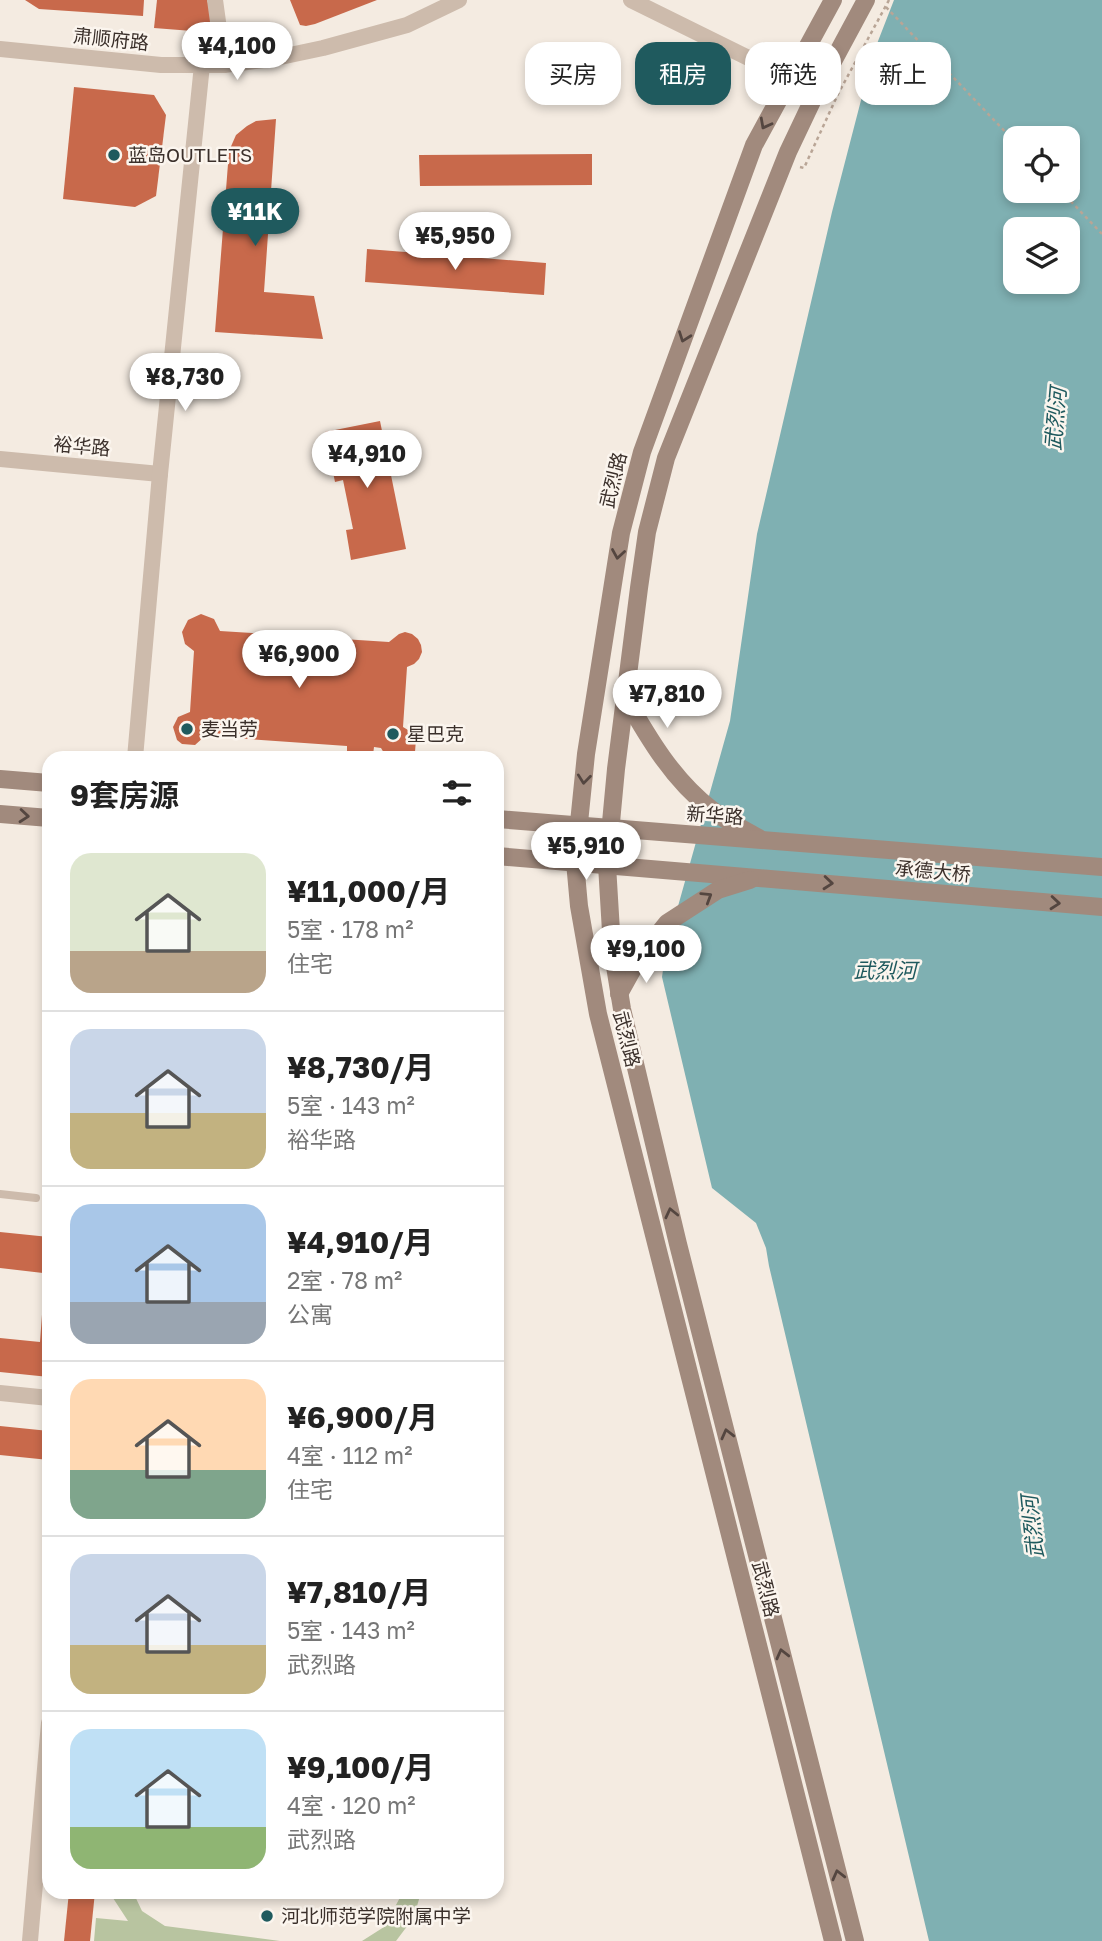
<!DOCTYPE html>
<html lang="zh">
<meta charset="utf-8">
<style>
:root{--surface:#fff;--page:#f6f6f6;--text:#222;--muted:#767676;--line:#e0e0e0;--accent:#1f5a5e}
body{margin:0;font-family:"Golos Text","Noto Sans SC",sans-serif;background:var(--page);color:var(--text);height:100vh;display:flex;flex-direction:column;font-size:26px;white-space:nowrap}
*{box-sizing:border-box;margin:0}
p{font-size:23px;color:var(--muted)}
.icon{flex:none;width:38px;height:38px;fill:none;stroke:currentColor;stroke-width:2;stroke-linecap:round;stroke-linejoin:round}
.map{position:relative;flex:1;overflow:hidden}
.sheet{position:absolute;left:42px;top:751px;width:462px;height:1148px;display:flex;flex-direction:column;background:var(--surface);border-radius:21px;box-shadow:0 4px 10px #0003}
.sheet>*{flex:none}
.guide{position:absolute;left:525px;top:42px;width:471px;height:63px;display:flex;gap:14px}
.buttons{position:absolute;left:1003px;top:126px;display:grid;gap:14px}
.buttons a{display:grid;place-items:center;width:77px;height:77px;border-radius:14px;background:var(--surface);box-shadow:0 4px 10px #0003;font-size:35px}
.price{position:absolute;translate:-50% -60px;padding:0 16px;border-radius:24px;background:#fff;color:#222;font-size:23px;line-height:46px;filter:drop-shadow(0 2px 4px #0008)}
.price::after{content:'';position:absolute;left:50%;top:42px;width:21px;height:16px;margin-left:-10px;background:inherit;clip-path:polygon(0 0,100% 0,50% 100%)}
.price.on{background:var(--accent);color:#fff}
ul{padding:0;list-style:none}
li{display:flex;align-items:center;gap:21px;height:175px;padding:0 28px}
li+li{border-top:2px solid var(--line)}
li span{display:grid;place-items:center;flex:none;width:196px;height:140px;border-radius:21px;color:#555}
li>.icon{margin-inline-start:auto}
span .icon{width:84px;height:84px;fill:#fffc;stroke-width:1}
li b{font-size:30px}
h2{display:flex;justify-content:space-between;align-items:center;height:84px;padding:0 28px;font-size:30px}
.chip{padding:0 24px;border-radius:21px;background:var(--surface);box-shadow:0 4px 10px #0003;font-size:24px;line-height:63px}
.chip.on{background:var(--accent);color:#fff}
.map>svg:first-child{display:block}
</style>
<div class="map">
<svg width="1102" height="1941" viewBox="0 0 1102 1941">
<rect width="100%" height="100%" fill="#f4ebe1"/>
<g fill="#b8c4a0">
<polygon points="111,1892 133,1892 142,1911 165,1926 280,1941 94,1941 96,1918 128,1921 113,1898"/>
<polygon points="403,1892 421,1892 414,1917 396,1941 362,1941 384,1927"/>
</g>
<path fill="#7fb0b2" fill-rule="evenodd" d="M894,0H1102V1941H929L769,1266L766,1248L756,1223L712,1188L662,977L666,949L730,721L757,534L832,212L873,54ZM1015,138H1068V191H1015ZM1015,229H1068V282H1015Z"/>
<g fill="#c8694b">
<polygon points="25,0 144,0 143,16 39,9"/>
<polygon points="157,0 207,0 213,18 213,27 210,31 205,32 154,28"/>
<polygon points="290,0 377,0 315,24 306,26 300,25"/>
<polygon points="74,87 154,95 166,115 156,196 135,207 63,199"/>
<polygon points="276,119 264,292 314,296 323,339 215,332 229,151 236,135 247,126 256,121"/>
<polygon points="592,154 592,185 420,186 419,155"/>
<polygon points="367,249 546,263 544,295 365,282"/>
<polygon points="380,421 406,549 351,560 346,530 353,529 343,480 335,482 325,432"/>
<polygon points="201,614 214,619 220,631 389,642 399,634 405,632 412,634 418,639 421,645 422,652 419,659 414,664 407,667 403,727 413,733 416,739 415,752 411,758 387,758 381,748 374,747 373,755 347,753 347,746 205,736 195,745 182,744 177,740 173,727 178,717 190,712 194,651 185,644 182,632 188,620"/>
<polygon points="0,1232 49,1237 49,1245 46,1245 43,1273 0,1268"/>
<polygon points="47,1246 49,1246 49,1377 0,1372 0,1338 40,1342"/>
<polygon points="0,1426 49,1431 49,1460 0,1455"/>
<polygon points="69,1892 95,1892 90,1941 64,1941"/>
</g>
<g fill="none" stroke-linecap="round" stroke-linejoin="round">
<g stroke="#b9a596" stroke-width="2.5" stroke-dasharray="3.5 3.5" stroke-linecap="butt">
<polyline points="886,7 1015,142"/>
<polyline points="800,167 804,168 838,94 889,0"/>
<polyline points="1061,191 1102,234"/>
</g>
<polyline stroke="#cdbbac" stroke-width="8" points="0,1194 36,1198"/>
<g stroke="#cdbbac" stroke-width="16">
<polyline points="215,0 224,65"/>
<polyline points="631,0 789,78 816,93"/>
<polyline points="0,49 161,65 224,65 271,59 323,48 407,25 459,0"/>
<polyline points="0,459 160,474"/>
<polyline points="135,758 160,474 202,65"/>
<polyline points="0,1393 49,1398"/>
<polyline points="30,1941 49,1723"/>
</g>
<g stroke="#a18a7d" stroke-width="18">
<path d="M625,697C649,739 673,780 712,810C726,821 743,829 759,838"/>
<polyline points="0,779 49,783"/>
<polyline points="0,814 49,818"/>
<polyline points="497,819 1102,867"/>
<polyline points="497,856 1102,907"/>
<polyline points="619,994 639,958 667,923 718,890 750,880"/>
<polyline points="833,1941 598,1014 579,906 575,862 586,754 621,533 642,452 754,145 833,0"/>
<polyline points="855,1941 678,1244 622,1009 612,948 607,865 616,769 639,588 647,532 666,458 788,152 816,93 866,0"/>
</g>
</g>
<defs><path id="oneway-chevron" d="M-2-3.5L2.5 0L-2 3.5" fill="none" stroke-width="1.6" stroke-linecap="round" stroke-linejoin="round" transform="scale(1.75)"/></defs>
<g stroke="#544640">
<use href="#oneway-chevron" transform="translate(765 124) rotate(118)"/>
<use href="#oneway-chevron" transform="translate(684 337) rotate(110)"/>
<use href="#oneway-chevron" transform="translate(618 554) rotate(99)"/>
<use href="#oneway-chevron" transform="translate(584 779) rotate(96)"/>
<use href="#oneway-chevron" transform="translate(24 816) rotate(5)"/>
<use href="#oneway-chevron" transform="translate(828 883) rotate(5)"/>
<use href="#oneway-chevron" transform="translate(707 897) rotate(-32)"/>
<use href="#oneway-chevron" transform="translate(1055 903) rotate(5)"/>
<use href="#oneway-chevron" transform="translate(671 1213) rotate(-103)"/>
<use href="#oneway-chevron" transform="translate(727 1434) rotate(-104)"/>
<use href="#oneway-chevron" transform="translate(782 1654) rotate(-104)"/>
<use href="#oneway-chevron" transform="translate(838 1875) rotate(-104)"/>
</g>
<g fill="#1f5a5e" stroke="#fbf5ee" stroke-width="2.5">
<circle cx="114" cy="155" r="7"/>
<circle cx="187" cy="729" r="7"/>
<circle cx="393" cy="734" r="7"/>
<circle cx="267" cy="1916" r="7"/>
</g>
<g text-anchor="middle" stroke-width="5" stroke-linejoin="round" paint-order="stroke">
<g font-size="19" fill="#3b302b" stroke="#fbf5ee">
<text transform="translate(111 39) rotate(6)" y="7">肃顺府路</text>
<text transform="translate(82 446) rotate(5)" y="7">裕华路</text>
<text transform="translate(613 480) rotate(-76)" y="7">武烈路</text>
<text transform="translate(715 815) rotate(4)" y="7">新华路</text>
<text transform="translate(933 871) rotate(5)" y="7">承德大桥</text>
<text transform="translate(627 1039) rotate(76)" y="7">武烈路</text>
<text transform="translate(766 1589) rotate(76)" y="7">武烈路</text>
</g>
<g font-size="19" fill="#3b302b" stroke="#fbf5ee" text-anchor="start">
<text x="128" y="162">蓝岛OUTLETS</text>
<text x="201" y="736">麦当劳</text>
<text x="407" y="741">星巴克</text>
<text x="281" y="1923">河北师范学院附属中学</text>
</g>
<g font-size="21" font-style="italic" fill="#1f5a5e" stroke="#fbf5ee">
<text transform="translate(1056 419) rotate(-85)" y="7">武烈河</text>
<text x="885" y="978">武烈河</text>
<text transform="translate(1033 1527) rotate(-96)" y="7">武烈河</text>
</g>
</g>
</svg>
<div class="buttons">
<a><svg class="icon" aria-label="locate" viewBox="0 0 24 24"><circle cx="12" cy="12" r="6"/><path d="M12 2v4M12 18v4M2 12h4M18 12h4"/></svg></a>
<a><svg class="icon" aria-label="layers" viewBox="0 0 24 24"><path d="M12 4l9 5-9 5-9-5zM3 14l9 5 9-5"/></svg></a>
</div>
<b class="price" style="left:237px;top:82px">¥4,100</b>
<b class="price on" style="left:255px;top:248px">¥11K</b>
<b class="price" style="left:455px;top:272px">¥5,950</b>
<b class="price" style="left:185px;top:413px">¥8,730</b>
<b class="price" style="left:367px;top:490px">¥4,910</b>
<b class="price" style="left:299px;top:690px">¥6,900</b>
<b class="price" style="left:667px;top:730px">¥7,810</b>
<b class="price" style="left:586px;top:882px">¥5,910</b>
<b class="price" style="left:646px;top:985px">¥9,100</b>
<div class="guide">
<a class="chip">买房</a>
<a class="chip on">租房</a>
<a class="chip">筛选</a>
<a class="chip">新上</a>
</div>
<section class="sheet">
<h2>9套房源<svg class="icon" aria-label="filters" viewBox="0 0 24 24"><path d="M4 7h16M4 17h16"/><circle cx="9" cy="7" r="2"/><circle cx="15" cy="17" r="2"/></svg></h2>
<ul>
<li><span style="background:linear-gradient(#dfe7d0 70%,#b9a48a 0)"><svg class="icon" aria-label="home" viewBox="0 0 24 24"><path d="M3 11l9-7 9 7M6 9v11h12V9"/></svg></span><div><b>¥11,000/月</b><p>5室 · 178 m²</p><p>住宅</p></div></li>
<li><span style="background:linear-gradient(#c9d6e8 60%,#c2b280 0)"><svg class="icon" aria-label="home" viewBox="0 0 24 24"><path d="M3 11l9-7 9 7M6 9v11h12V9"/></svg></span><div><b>¥8,730/月</b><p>5室 · 143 m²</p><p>裕华路</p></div></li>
<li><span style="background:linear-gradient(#a9c7e8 70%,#9aa5b1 0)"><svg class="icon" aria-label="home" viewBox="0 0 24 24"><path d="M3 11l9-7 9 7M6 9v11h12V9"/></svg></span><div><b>¥4,910/月</b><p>2室 · 78 m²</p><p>公寓</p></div></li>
<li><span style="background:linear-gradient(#ffd9b3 65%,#7fa58c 0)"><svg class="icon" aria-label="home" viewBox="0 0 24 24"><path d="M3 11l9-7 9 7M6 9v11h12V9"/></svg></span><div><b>¥6,900/月</b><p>4室 · 112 m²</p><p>住宅</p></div></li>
<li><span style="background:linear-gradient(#c9d6e8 65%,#c2b280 0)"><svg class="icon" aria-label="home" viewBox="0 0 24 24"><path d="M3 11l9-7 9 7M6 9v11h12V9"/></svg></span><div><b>¥7,810/月</b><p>5室 · 143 m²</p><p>武烈路</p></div></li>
<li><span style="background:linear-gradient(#bfe0f5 70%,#8fb573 0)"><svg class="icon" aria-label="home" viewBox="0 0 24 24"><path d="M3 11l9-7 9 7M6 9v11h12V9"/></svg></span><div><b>¥9,100/月</b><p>4室 · 120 m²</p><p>武烈路</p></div></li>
</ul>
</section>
</div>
